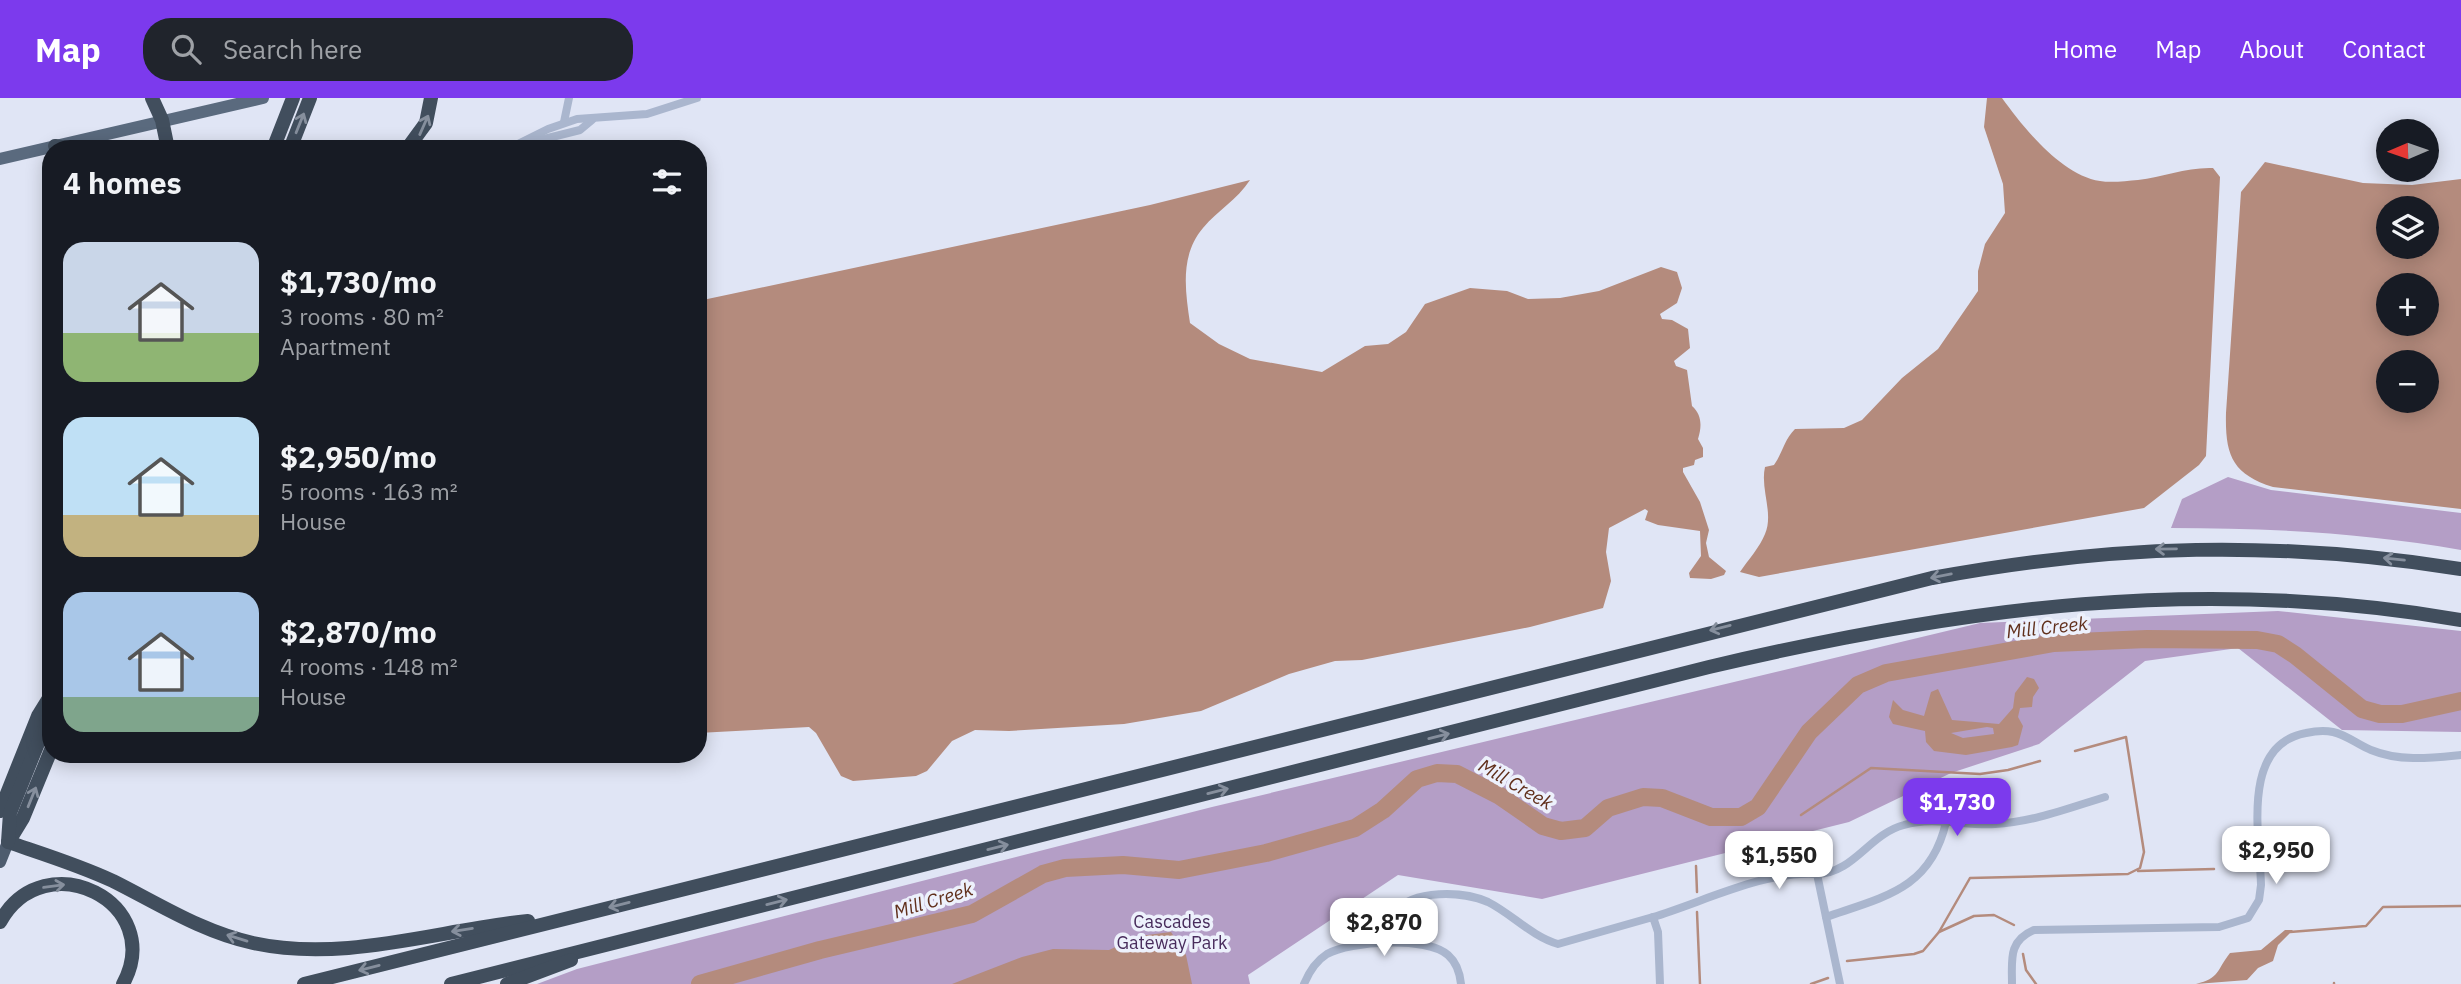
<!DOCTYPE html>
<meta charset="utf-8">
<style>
:root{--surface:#171b24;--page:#20242c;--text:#f1f3f6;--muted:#9ea1a6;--accent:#7c3aed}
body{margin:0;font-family:"IBM Plex Sans",sans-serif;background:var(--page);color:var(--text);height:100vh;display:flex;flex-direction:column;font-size:26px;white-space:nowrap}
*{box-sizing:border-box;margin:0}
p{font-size:23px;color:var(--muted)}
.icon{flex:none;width:38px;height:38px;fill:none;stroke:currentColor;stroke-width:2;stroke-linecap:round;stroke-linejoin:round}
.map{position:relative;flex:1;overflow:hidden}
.drawer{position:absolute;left:42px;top:42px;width:665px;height:623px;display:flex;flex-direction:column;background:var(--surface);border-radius:28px;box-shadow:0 4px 18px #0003}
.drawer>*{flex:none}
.needle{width:46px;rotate:268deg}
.buttons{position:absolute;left:2376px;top:21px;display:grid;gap:14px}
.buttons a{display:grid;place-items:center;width:63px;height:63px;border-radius:50%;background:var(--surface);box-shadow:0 4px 18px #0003;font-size:35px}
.price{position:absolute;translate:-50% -60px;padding:0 16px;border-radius:14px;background:#fff;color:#222;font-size:23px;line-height:46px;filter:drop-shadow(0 2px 4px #0008)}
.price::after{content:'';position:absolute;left:50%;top:42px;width:21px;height:16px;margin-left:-10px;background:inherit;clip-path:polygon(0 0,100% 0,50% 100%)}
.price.current{background:var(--accent);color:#fff}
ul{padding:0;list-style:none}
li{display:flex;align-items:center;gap:21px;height:175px;padding:0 21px}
li span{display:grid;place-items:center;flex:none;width:196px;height:140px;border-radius:21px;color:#555}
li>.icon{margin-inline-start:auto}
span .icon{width:84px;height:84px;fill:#fffc;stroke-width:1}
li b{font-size:30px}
h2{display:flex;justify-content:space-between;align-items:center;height:84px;padding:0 21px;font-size:30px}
header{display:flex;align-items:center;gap:42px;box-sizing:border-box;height:98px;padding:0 35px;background:var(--accent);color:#fff}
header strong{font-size:33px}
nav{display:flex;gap:38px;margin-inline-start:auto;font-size:24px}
.search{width:490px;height:63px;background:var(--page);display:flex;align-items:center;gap:18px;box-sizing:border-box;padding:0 24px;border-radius:28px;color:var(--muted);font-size:26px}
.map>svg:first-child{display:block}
</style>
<header>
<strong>Map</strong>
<div class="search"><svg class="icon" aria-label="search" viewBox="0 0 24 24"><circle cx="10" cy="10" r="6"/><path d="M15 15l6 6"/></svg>Search here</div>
<nav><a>Home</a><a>Map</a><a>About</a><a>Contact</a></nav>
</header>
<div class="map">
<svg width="2461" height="886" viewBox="0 0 2461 886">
<rect width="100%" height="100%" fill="#e0e5f5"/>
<g fill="#b49ec6">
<path d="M2228,379L2271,392L2461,415V452C2365,435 2269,430 2171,430L2182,401Z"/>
<polygon points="2278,513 2461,533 2461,634 2342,632 2238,550 2145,563 2039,646 1951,675 1849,724 1542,801 1398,777 1248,877 1250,886 537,886 577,871 1212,709 1980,525"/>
</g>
<g fill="#b48b7d" fill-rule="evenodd">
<path d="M1987,0H2002C2023,29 2061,77 2100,83C2111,85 2126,83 2138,82C2163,79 2187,69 2213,70L2220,79L2206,358L2199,367L2144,410L1759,479L1740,474C1748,462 1760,449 1765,436C1774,415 1760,391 1765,369L1774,367C1783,354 1784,342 1795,331L1844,330L1862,322L1902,280L1938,251L1978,193V173L1985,146L2005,115L2003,86L1984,29Z"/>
<path d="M2265,64L2363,85L2412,87L2461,81V411L2273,389C2232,376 2225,357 2226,315L2241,94ZM2389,110H2427V149H2389ZM2427,187V226H2389V187ZM2389,264H2427V303H2389Z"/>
<path d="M1250,82C1237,102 1218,112 1203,130C1180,157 1185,192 1190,225L1219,246L1250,261L1322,274L1365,248L1388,246L1406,234L1425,206L1470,190L1507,193L1528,201L1560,200L1599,193L1661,169L1677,174L1682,190L1677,205L1660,216L1662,221L1672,222L1688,231L1690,250L1674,263L1676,268L1687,272L1692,308C1702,317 1702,328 1698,341L1703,350V359L1695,362L1694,367L1683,370V374L1700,404L1709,432L1706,445L1709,459L1726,473L1724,477L1711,481L1690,480L1689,475L1701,458L1700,433L1658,427L1645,422L1648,413L1645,411L1609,430L1606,454L1611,483L1603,510L1530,529L1362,562L1335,563L1289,576L1201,613L1124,626L1009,633L975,632L952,643L927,673L916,678L853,683L841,678L816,635L809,629L698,635V203L1150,107Z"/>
<path d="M2027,579L2034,581L2039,590L2033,599L2032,609L2020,610L2018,619L2023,628L2018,647L2012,649L1966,657L1934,653L1926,644L1925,633L1893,626L1889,619L1893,602L1903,612L1924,618L1931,594L1938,591L1952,622L1999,626L2013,610L2015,595ZM1987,629L1993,630L1994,636L1963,640L1951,635Z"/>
<path d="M2285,832H2293L2278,847L2273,863L2258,870L2247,882L2196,886C2220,880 2216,873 2230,855L2261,852Z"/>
<polygon points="1171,834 1186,857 1192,886 952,886 1022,859 1053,851 1109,852 1139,838"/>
</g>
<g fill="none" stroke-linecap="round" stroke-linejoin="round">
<g stroke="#b48b7d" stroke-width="2.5">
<polyline points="1801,717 1871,670 1980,676 2008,672 2040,663"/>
<polyline points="1696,768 1697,794"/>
<polyline points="2138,773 2214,771"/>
<polyline points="1697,814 1700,886"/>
<polyline points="1939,834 1970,780 2128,776 2140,770 2144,754 2126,639 2075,653"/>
<polyline points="2290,834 2366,828 2383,809 2461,808"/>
<polyline points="2023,856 2026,872 2036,886"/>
<polyline points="1847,863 1914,856 1923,853 1939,834 1974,818 1994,817 2014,827"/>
<polyline points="2334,885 2334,886"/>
<polyline points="1811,886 1828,880"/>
</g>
<polyline stroke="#b48b7d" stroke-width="18" points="700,886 820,852 972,816 1043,776 1065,770 1123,767 1179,772 1266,755 1355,730 1383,712 1417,681 1437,675 1457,676 1500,698 1543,728 1561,733 1585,730 1608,710 1643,699 1662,700 1711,719 1741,719 1758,709 1809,634 1858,587 1886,575 2054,545 2147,541 2257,542 2278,546 2295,557 2362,611 2380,616 2402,616 2461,603"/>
<g stroke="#aab6ce" stroke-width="8">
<polyline points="564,24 569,0"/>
<polyline points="524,46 580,32 592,22"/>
<polyline points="508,51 548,31 577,21 647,16 697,0"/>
<path d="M1817,776C1854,775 1869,736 1904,727C1933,718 1965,728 1995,726C2033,724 2069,710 2105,699"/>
<path d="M1653,819C1703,804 1766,772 1817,776L1840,886"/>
<path d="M1826,819C1884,799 1931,791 1946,724"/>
<path d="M1388,846C1389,835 1388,823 1395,814C1413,791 1464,793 1488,804C1512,816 1531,838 1558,846L1653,819L1658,834L1660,886"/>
<path d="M1304,886C1309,874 1316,863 1327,856C1350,843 1427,838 1448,857C1456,864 1460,876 1461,886"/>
<path d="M2012,886C2012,862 2008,843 2034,832L2219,829L2248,820L2259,802L2261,787C2260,739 2240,647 2306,635C2315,633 2324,632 2333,634C2347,637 2358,647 2371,652C2400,664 2431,660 2461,657"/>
</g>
<polyline stroke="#5a6a7e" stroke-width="12" points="0,61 263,0"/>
<polyline stroke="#4e5c6e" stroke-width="12" points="0,764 8,744"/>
<g stroke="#414e5d" stroke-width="14">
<polyline points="152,0 162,22 168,51"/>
<polyline points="55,48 73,51"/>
<polyline points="273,51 293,0"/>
<polyline points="290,51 310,0"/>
<polyline points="407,51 426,25 431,0"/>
<polyline points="0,713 38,618 51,597"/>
<polyline points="9,743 23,720 51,652"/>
<path d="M8,744C43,756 79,767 113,783C159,806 202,834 253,845C344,865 438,832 528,823"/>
<polyline points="8,744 10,715 51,613"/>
<path d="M0,824C45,743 167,805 123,886"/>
<path d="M304,886L1932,480C2115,446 2277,442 2461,471"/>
<path d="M451,886L1709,569C1964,509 2200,477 2461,522"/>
<polyline points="507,886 571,862"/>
</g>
</g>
<defs><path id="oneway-shaft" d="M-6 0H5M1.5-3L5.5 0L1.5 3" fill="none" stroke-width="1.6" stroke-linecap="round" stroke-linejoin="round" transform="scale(1.75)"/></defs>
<g stroke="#868f9d">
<use href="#oneway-shaft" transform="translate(300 25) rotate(-68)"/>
<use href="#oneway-shaft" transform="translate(424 27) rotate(-66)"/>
<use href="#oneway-shaft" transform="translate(2166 451) rotate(179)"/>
<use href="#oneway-shaft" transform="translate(2394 461) rotate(-174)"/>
<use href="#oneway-shaft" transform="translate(1941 478) rotate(169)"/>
<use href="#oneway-shaft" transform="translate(1720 530) rotate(166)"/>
<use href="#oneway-shaft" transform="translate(1439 638) rotate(-14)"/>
<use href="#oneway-shaft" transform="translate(1218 693) rotate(-14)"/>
<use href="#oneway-shaft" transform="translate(32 699) rotate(-68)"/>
<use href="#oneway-shaft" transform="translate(998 749) rotate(-14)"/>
<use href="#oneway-shaft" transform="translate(54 788) rotate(-8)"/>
<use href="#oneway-shaft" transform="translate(777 804) rotate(-14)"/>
<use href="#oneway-shaft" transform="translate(619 807) rotate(166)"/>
<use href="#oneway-shaft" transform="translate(462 832) rotate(171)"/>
<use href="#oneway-shaft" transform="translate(237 840) rotate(-163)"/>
<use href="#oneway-shaft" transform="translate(369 870) rotate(166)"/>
</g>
<g text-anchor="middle" stroke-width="7" stroke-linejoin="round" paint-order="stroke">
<g font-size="18" fill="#482c5c" stroke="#edf1fc">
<text x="1172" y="830">Cascades<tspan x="1172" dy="21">Gateway Park</tspan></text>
</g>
<g font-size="19" font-style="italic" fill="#61301c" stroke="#edf1fc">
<text transform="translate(2047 529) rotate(-6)" y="7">Mill Creek</text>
<text transform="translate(1516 686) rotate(30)" y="7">Mill Creek</text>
<text transform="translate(933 802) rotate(-17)" y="7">Mill Creek</text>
</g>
</g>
</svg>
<div class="buttons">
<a><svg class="needle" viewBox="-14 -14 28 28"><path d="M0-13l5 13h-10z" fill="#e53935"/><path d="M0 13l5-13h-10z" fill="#9ea1a6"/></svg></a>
<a><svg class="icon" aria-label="layers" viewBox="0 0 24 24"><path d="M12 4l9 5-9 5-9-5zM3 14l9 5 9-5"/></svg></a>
<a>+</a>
<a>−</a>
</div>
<b class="price current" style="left:1957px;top:740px">$1,730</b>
<b class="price" style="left:2276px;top:788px">$2,950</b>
<b class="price" style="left:1779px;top:793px">$1,550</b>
<b class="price" style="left:1384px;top:860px">$2,870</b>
<section class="drawer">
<h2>4 homes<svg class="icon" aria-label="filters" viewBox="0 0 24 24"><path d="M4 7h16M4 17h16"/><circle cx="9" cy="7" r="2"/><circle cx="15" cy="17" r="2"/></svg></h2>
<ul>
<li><span style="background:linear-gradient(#c9d6e8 65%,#8fb573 0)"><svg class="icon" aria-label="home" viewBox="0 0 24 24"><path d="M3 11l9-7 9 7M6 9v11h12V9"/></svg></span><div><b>$1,730/mo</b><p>3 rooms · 80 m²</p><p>Apartment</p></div></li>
<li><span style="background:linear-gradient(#bfe0f5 70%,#c2b280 0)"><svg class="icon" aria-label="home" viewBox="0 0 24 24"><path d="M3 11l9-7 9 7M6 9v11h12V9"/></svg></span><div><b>$2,950/mo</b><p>5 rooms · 163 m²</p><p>House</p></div></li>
<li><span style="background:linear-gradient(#a9c7e8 75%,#7fa58c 0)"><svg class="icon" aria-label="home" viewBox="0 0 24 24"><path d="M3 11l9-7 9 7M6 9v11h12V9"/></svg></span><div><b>$2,870/mo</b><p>4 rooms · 148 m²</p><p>House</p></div></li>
</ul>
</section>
</div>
